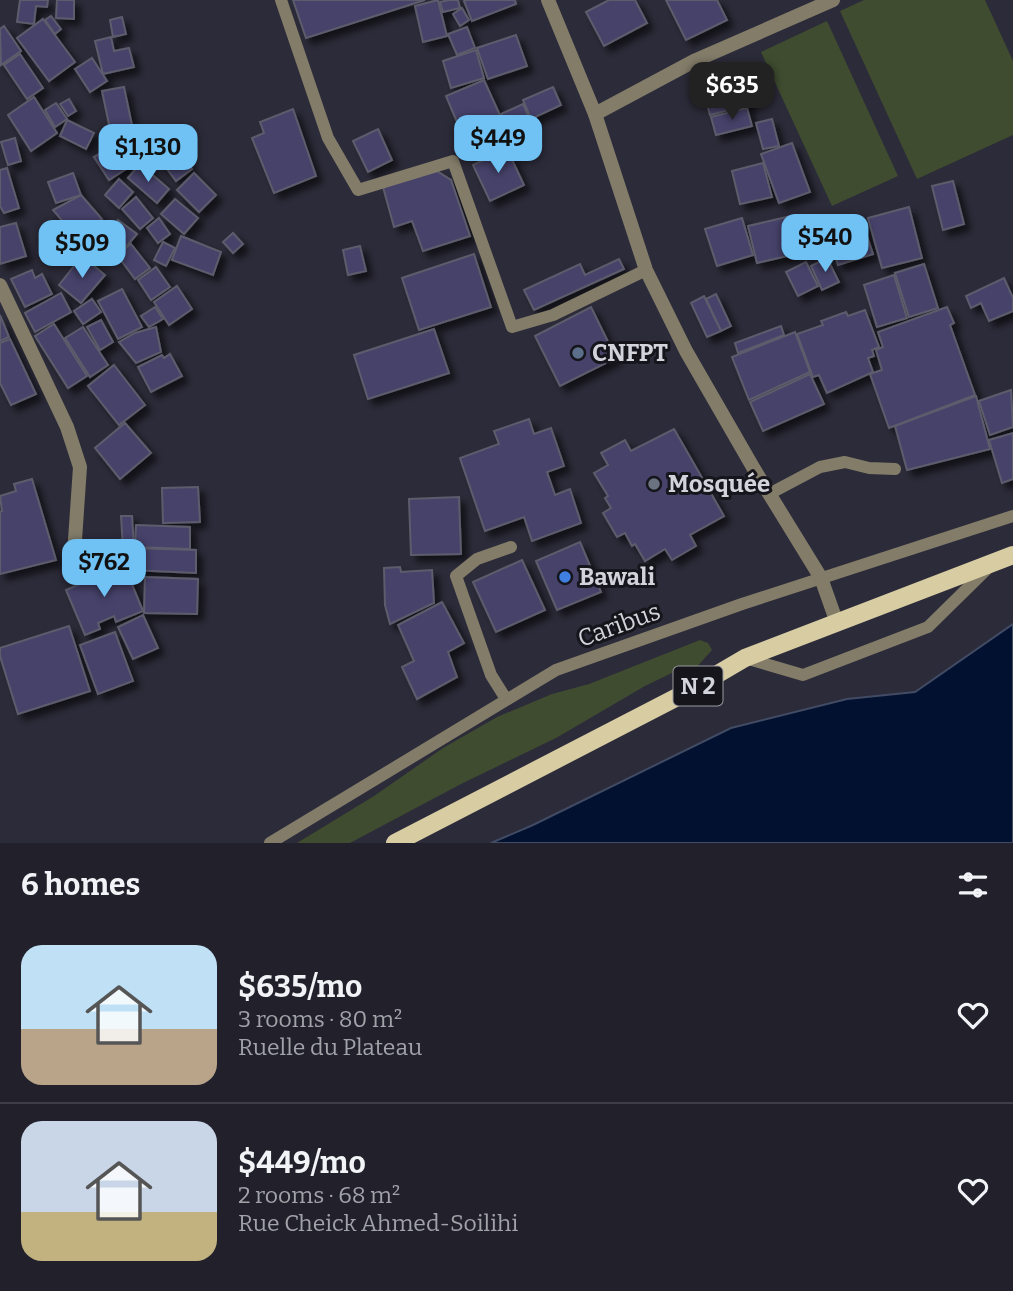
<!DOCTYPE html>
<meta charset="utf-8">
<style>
:root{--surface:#21202b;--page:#2d2d37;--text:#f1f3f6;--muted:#a2a3a9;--line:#3e3e47;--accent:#70c2f4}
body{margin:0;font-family:Bitter,serif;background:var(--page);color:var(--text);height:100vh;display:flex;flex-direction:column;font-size:26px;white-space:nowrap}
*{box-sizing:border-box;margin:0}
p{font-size:23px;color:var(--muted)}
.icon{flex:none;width:38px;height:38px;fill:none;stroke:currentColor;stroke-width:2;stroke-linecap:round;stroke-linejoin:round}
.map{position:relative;height:843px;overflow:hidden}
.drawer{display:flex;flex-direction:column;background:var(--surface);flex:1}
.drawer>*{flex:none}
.price{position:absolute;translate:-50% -60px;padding:0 16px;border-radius:14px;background:var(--accent);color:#111;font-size:23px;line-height:46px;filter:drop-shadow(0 2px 4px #0008)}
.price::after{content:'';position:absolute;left:50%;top:42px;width:21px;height:16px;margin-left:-10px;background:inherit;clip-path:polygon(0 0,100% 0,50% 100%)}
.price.selected{background:#222;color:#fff}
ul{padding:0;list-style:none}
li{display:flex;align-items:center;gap:21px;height:175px;padding:0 21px}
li+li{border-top:2px solid var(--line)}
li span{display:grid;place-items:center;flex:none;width:196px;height:140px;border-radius:21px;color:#555}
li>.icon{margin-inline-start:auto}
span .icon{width:84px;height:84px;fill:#fffc;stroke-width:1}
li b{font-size:30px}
h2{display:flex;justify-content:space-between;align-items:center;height:84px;padding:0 21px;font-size:30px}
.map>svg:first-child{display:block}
</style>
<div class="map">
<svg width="1013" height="843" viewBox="0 0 1013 843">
<defs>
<filter id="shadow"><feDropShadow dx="6" dy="6" stdDeviation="3.5" flood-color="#0009"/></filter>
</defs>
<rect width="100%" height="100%" fill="#2c2b39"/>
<g fill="#3f4c2f">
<polygon points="864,0 985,0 1013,61 1013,135 917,179 840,11"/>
<polygon points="827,21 898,176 832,206 761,52"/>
<polygon points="700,640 708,643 712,650 695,669 674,672 645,686 556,738 461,784 350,843 297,843 374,796 443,748 497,717 552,694 589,684"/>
</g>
<polygon fill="#021130" stroke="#414b64" stroke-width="2" points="1013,624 1013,843 491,843 533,825 731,728 847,699 915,692"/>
<g fill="#46426a" stroke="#5d5c6c" stroke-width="2" filter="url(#shadow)">
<polygon points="20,0 48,0 47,7 36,6 34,24 17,22"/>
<polygon points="57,0 74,0 74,19 56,18"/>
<polygon points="293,0 425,0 306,38"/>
<polygon points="438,0 447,36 423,42 415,6"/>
<polygon points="449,0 458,0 460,8 443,12 440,2"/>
<polygon points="467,0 515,0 516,4 472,21 464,1"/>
<polygon points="609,0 635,0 647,23 604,46 586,12"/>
<polygon points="666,0 717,0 727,20 686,40"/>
<polygon points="462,8 469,20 460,26 453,14"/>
<polygon points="51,16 61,29 55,34 45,20"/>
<polygon points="122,17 126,34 113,37 110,20"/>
<polygon points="43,19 75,62 49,81 17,38"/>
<polygon points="4,26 21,51 1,65 0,29"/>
<polygon points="467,27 475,48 457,55 448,34"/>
<polygon points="516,35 527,66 488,79 477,48"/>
<polygon points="111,37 114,51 129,48 134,67 103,74 95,41"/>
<polygon points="476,50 484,78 451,88 443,61"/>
<polygon points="20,54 43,88 27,99 4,65"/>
<polygon points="92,58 107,81 90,92 75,69"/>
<polygon points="730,65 734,78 743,75 751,104 710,115 698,74"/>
<polygon points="484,80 504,124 467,146 446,96"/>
<polygon points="124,87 133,130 111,134 102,91"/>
<polygon points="553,87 561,105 531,119 523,100"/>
<polygon points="34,97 57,133 31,151 8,115"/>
<polygon points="69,99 76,111 68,116 60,104"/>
<polygon points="56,103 67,119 55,127 45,110"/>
<polygon points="523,104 530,119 508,129 501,114"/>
<polygon points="747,108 752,126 716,135 711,117"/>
<polygon points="293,109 316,176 274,193 252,138 264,133 260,122"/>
<polygon points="772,119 779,146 763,149 756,123"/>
<polygon points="67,120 94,133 86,149 60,136"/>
<polygon points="378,129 392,160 368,172 353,141"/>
<polygon points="136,134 139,139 144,136 156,153 141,164 125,141"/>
<polygon points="15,138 21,161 8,165 1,142"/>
<polygon points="123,139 137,162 109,180 94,157"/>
<polygon points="792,143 810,192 779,203 761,154"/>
<polygon points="507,149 524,185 490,201 473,165"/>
<polygon points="177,150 192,169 176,181 161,161"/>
<polygon points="763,163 772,197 740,204 732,171"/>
<polygon points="140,164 169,189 157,203 128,178"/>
<polygon points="7,168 19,208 4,213 0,206 0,170"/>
<polygon points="437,171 451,180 470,236 423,251 412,221 394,227 383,187"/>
<polygon points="73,173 81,195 56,203 48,182"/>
<polygon points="194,173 216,195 199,212 177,190"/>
<polygon points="119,179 133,192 119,208 105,195"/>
<polygon points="953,181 964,224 943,230 932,186"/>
<polygon points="81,195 102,219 76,237 53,210"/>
<polygon points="136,197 153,218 140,229 122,209"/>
<polygon points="175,199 198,218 184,234 161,214"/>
<polygon points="909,207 922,258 882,268 868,218"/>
<polygon points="812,215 822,249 805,254 794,220"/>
<polygon points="791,216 800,253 757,263 748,226"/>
<polygon points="159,218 170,234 158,243 147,228"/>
<polygon points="742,218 753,255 717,266 705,229"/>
<polygon points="118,220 137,234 126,247 109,233"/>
<polygon points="16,223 26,256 0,264 0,227"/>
<polygon points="863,224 873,254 838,265 828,234"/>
<polygon points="233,233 243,244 233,253 223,242"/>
<polygon points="181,236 221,252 213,275 172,260"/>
<polygon points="163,242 175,248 166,266 154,260"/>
<polygon points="131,244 150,268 135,279 117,255"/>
<polygon points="360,246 366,271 348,275 343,250"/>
<polygon points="474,254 491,307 419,330 402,278"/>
<polygon points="82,256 105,275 81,303 59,285"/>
<polygon points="827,258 839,282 822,290 811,266"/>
<polygon points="619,259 624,269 534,310 524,290 580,264 585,275"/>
<polygon points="806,262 818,286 798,296 786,272"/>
<polygon points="924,264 938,308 909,317 895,273"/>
<polygon points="156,267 170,287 151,300 138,280"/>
<polygon points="32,270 35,278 42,274 52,294 25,307 11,279"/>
<polygon points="894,275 907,318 877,327 864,285"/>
<polygon points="1004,278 1013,298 1013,311 989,321 981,303 971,308 966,296"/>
<polygon points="177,286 192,309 169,325 154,302"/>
<polygon points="122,289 142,327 118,339 98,301"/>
<polygon points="61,293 71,312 35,332 25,313"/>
<polygon points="716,294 731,326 721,331 706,299"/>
<polygon points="704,296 721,331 707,337 691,303"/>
<polygon points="92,299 101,312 83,324 74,311"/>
<polygon points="155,307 163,319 149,327 141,316"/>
<polygon points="591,307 616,358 560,386 535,336"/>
<polygon points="947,307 954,323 950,325 975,395 889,428 870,374 882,370 876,350 883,347 878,332"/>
<polygon points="865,310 879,347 872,350 874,356 868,358 873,372 827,393 819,375 813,377 797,334 823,325 821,321 846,312 848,316"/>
<polygon points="0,315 9,337 0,341"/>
<polygon points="101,320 113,342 100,350 87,327"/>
<polygon points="54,324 87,376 68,388 35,336"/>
<polygon points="781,326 784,335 738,353 735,343"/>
<polygon points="83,327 108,365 90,377 65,338"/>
<polygon points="156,327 161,352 136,363 119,342 135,333"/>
<polygon points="434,329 449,373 368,399 354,355"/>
<polygon points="795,332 810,372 749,400 732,357"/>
<polygon points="10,339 36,394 11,405 0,383 0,343"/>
<polygon points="170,354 182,376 151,392 138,367 162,355 164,358"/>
<polygon points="114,365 145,405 119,425 88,386"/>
<polygon points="810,374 824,404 763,431 750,402"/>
<polygon points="1011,390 1013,427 990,435 979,401"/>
<polygon points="976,396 990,449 907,470 895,426"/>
<polygon points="529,419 534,434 551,428 564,466 547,472 555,495 570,489 581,523 532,541 524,517 485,531 460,458 499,444 494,431"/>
<polygon points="125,423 151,453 120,479 95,448"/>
<polygon points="674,429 724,516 690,535 696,546 672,560 665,549 645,561 635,544 632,546 625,533 617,537 603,513 611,508 605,498 608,496 594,473 608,465 601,453 625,440 631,451"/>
<polygon points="1013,433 1013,479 1002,483 989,440"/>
<polygon points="32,479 56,560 0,574 0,512 2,511 0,496 16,491 14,484"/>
<polygon points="198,487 200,522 163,523 162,488"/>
<polygon points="459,497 461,554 411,555 409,499"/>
<polygon points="121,516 132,516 134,547 123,548"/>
<polygon points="136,525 190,527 190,549 135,547"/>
<polygon points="580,542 601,592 557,610 536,561"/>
<polygon points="131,548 196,550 196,573 130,570"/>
<polygon points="522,560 545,610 496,632 473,582"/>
<polygon points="124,565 143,611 116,622 114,616 98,623 100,629 85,635 66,590"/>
<polygon points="400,567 401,572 432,570 434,603 390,624 385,605 384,568"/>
<polygon points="145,577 198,579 197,614 144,613"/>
<polygon points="442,602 464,643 448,652 457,677 417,699 402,667 414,661 398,625"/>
<polygon points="143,615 158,648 133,659 118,627"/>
<polygon points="69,626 90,691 18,714 0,656 0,648"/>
<polygon points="115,632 133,681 98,694 80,645"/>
</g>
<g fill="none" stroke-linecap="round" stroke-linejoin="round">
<g stroke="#827c69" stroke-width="12">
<polyline points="281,0 328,138 358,190 453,161 512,327 553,315 646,270"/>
<polyline points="769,494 820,467 845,462 869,468 895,469"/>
<polyline points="745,658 803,675 928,627 989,567"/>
<polyline points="506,699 491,675 456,576 477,559 511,547"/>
<polyline points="270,843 556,670 742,604 1013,516"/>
</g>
<g stroke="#827c69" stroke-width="14">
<polyline points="548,0 595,114 646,270 686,351 754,469 821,578 837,623"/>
<polyline points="595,114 694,61 833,0"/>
<polyline points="0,285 67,427 80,467 73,569"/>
</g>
<polyline stroke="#d8cca3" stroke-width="18" points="395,843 687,692 745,658 1013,555"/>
</g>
<circle fill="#5c6f8a" stroke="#15151b" stroke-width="2.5" cx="578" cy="353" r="7"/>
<circle fill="#6b7280" stroke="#15151b" stroke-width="2.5" cx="654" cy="484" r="7"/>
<circle fill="#3f7fe0" stroke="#15151b" stroke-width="2.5" cx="565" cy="577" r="7"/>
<g text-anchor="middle" stroke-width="6" stroke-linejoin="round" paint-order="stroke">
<rect fill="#15151b" stroke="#9a9aa2" stroke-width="2" x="673.5" y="666.5" width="49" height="39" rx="5"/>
<g font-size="23" font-weight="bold" fill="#d3d3dc">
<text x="698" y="694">N 2</text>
</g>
<g font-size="24" font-weight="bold" fill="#d3d3dc" stroke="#15151b" text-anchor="start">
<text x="592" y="361">CNFPT</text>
<text x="668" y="492">Mosquée</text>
<text x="579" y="585">Bawali</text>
</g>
<g font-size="24" fill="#d3d3dc" stroke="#15151b">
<text transform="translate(619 625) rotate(-20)" y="8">Caribus</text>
</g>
</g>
</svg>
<b class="price selected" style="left:732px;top:122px">$635</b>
<b class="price" style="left:498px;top:175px">$449</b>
<b class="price" style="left:148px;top:184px">$1,130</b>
<b class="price" style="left:825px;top:274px">$540</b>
<b class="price" style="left:82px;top:280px">$509</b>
<b class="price" style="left:104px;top:599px">$762</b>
</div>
<section class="drawer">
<h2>6 homes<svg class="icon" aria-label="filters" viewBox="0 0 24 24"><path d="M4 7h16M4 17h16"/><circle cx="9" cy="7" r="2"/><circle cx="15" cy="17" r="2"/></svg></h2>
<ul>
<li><span style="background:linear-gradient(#bfe0f5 60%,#b9a48a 0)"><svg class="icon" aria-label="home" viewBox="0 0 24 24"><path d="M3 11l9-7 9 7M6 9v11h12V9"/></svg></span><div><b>$635/mo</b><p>3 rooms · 80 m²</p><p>Ruelle du Plateau</p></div><svg class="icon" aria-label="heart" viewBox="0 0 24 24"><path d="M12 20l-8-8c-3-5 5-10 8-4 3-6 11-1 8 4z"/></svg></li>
<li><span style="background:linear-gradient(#c9d6e8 65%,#c2b280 0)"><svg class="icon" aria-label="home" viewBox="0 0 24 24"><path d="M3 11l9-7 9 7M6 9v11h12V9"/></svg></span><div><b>$449/mo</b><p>2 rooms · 68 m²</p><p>Rue Cheick Ahmed-Soilihi</p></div><svg class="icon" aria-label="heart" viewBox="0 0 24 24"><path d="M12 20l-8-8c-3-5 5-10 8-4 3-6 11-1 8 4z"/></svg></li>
</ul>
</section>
